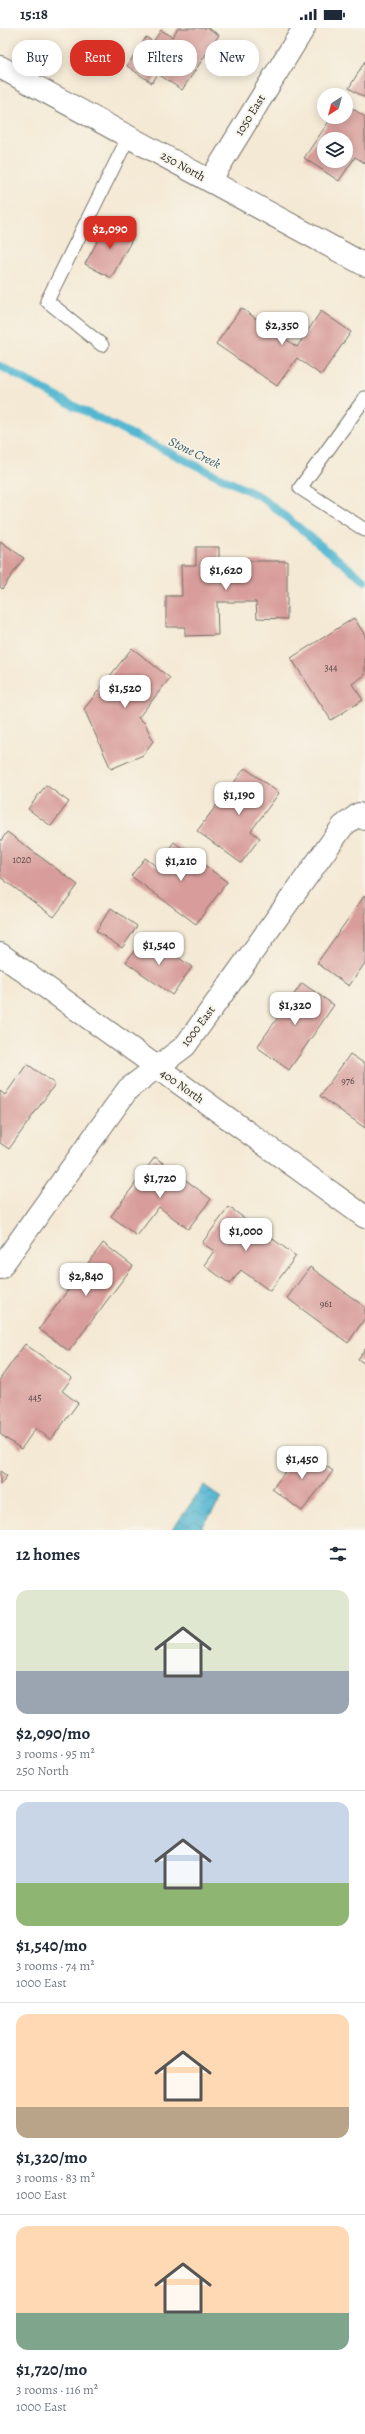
<!DOCTYPE html>
<meta charset="utf-8">
<style>
:root{--surface:#fff;--page:#f6f6f7;--text:#1f2937;--muted:#747a83;--line:#e0e1e3;--accent:#d93025}
body{margin:0;font-family:Alegreya,serif;background:var(--page);color:var(--text);height:100vh;display:flex;flex-direction:column;font-size:15px;white-space:nowrap}
*{box-sizing:border-box;margin:0}
p{font-size:13px;color:var(--muted)}
.icon{flex:none;width:22px;height:22px;fill:none;stroke:currentColor;stroke-width:2;stroke-linecap:round;stroke-linejoin:round}
.map{position:relative;height:1502px;overflow:hidden}
.details{display:flex;flex-direction:column;background:var(--surface);flex:1}
.details>*{flex:none}
.guide{position:absolute;left:12px;top:12px;width:341px;height:36px;display:flex;gap:8px}
.needle{width:26px;rotate:216deg}
.fabs{position:absolute;left:317px;top:60px;display:grid;gap:8px}
.fabs a{display:grid;place-items:center;width:36px;height:36px;border-radius:50%;background:var(--surface);box-shadow:0 2px 10px #0003;font-size:20px}
.price{position:absolute;translate:-50% -34px;padding:0 9px;border-radius:8px;background:#fff;color:#222;font-size:13px;line-height:26px;filter:drop-shadow(0 1px 2px #0008)}
.price::after{content:'';position:absolute;left:50%;top:24px;width:12px;height:9px;margin-left:-6px;background:inherit;clip-path:polygon(0 0,100% 0,50% 100%)}
.price.on{background:var(--accent);color:#fff}
ul{padding:0;list-style:none}
li{display:grid;align-content:center;gap:8px;height:212px;padding:0 16px}
li+li{border-top:1px solid var(--line)}
li span{display:grid;place-items:center;height:124px;border-radius:12px;color:#555}
li>.icon{margin-inline-start:auto}
span .icon{width:72px;height:72px;fill:#fffc;stroke-width:1}
li b{font-size:17px}
h2{display:flex;justify-content:space-between;align-items:center;height:48px;padding:0 16px;font-size:17px}
.pill{padding:0 14px;border-radius:16px;background:var(--surface);box-shadow:0 2px 10px #0003;font-size:14px;line-height:36px}
.pill.on{background:var(--accent);color:#fff}
.status{display:flex;justify-content:space-between;align-items:center;height:28px;padding:0 20px;background:var(--surface);direction:ltr}
.status svg{height:11px;fill:currentColor}
.map>svg:first-child{display:block}
</style>
<div class="status"><b>15:18</b><svg viewBox="0 0 49 12"><path d="M0 12V9h3v3zM5 12V6h3v6zM10 12V3h3v9zM15 12V0h3v12zM26 1h20v11H26zM47 4h2v5h-2z"/></svg></div>
<div class="map">
<svg width="365" height="1502" viewBox="0 0 365 1502">
<defs>
<pattern id="water-waves" width="16" height="10" patternUnits="userSpaceOnUse"><rect width="16" height="10" fill="#52b7d1"/><path d="M0 5q4-4 8 0t8 0" fill="none" stroke="#4495aa"/></pattern>
</defs>
<rect width="100%" height="100%" fill="#f7f3e8"/>
<filter id="ink" filterUnits="userSpaceOnUse"><feTurbulence type="fractalNoise" baseFrequency=".025" numOctaves="2"/><feDisplacementMap in="SourceGraphic" scale="8" xChannelSelector="R" yChannelSelector="G"/><feConvolveMatrix kernelMatrix="1 2 1 2 8 2 1 2 1" color-interpolation-filters="sRGB"/></filter>
<filter id="wash" filterUnits="userSpaceOnUse"><feTurbulence type="fractalNoise" baseFrequency=".012" numOctaves="4" result="noise"/><feDisplacementMap in="SourceGraphic" scale="16" xChannelSelector="R" yChannelSelector="G"/><feGaussianBlur stdDeviation="0.9" result="paint"/><feColorMatrix in="noise" values="0 0 0 0 0 0 0 0 0 0 0 0 0 0 0 0 0 1.4 0 .05"/><feComposite in="paint" operator="in"/></filter>
<g filter="url(#wash)">
<rect width="100%" height="100%" fill="#f4e9d4"/>
<polygon fill="url(#water-waves)" stroke="#3e717e" points="204,1457 222,1470 200,1502 172,1502"/>
<g fill="none" stroke-linecap="round" stroke-linejoin="round">
<polyline stroke="#52b7d1" stroke-width="8" points="0,338 76,379 261,469 365,553"/>
</g>
<g id="blocks">
<g fill="#d89c9a" fill-rule="evenodd">
<polygon points="178,0 208,0 219,7 182,62 158,46 152,55 127,38 146,9 153,14 161,2 172,9"/>
<polygon points="365,33 365,70 349,60"/>
<path d="M346,76L365,89V135L355,129L339,153L304,130L332,89H346ZM324,111H346V133H324Z"/>
<polygon points="108,194 134,208 111,250 85,236"/>
<polygon points="241,280 297,319 321,283 351,304 321,347 297,330 277,358 216,316"/>
<polygon points="0,513 24,530 2,561 0,559"/>
<polygon points="196,519 219,519 219,533 287,533 287,591 257,590 256,574 217,574 218,607 185,608 185,599 166,599 166,568 182,568 181,537 196,537"/>
<polygon points="354,590 365,607 365,647 352,656 363,672 331,692 291,630"/>
<polygon points="132,620 170,650 138,690 145,695 153,713 143,727 111,741 84,681"/>
<polygon points="245,740 279,765 251,803 260,810 241,835 197,803"/>
<polygon points="46,757 69,774 51,798 28,781"/>
<polygon points="7,804 78,857 54,889 0,849 0,814"/>
<polygon points="174,814 227,854 196,896 131,848 145,830 156,838"/>
<polygon points="365,867 365,935 349,958 317,935"/>
<polygon points="111,880 137,898 122,920 96,903"/>
<polygon points="143,911 158,921 160,917 192,939 172,967 126,934"/>
<polygon points="302,955 334,977 289,1042 257,1019"/>
<polygon points="350,1026 365,1036 365,1100 320,1068"/>
<polygon points="27,1036 55,1056 9,1121 0,1115 0,1063 5,1067"/>
<polygon points="155,1129 211,1171 188,1201 159,1179 137,1208 111,1188"/>
<polygon points="229,1179 296,1228 270,1263 241,1242 230,1256 204,1237 214,1223 202,1215"/>
<polygon points="103,1215 133,1238 69,1323 39,1301"/>
<polygon points="310,1239 365,1279 365,1290 348,1315 287,1270"/>
<polygon points="25,1316 72,1350 62,1363 78,1375 51,1412 36,1400 21,1421 0,1406 0,1351"/>
<polygon points="365,1321 365,1336 358,1331"/>
<polygon points="303,1421 333,1443 302,1483 272,1461"/>
<polygon points="0,1443 7,1448 0,1457"/>
</g>
</g>
</g>
<g filter="url(#ink)">
<use href="#blocks" fill-opacity="0" stroke="#716e66" stroke-width="1"/>
<g fill="none" stroke-linecap="round" stroke-linejoin="round">
<defs>
<g id="service">
<polyline points="102,317 47,273 129,108"/>
<polyline points="365,370 300,460 365,502"/>
</g>
<g id="minor">
<polyline points="0,39 365,237"/>
<polyline points="210,153 304,0"/>
<polyline points="0,1240 128,1061 185,1018 343,798 359,786 365,791"/>
</g>
<polyline id="secondary" points="0,926 365,1189"/>
</defs>
<use href="#service" stroke="#716e66" stroke-width="15"/>
<use href="#minor" stroke="#716e66" stroke-width="24"/>
<use href="#secondary" stroke="#716e66" stroke-width="24"/>
<use href="#service" stroke="#fff" stroke-width="13"/>
<use href="#minor" stroke="#fff" stroke-width="22"/>
<use href="#secondary" stroke="#fff" stroke-width="22"/>
</g>
</g>
<g text-anchor="middle" stroke-width="3.5" stroke-linejoin="round" paint-order="stroke">
<g font-size="10" fill="#564747">
<text x="331" y="643">344</text>
<text x="22" y="835">1020</text>
<text x="348" y="1056">976</text>
<text x="326" y="1279">961</text>
<text x="35" y="1373">445</text>
</g>
<g font-size="12" fill="#2b2b2b" stroke="#f7f3e8">
<text transform="translate(250 87) rotate(-58)" y="4">1050 East</text>
<text transform="translate(183 138) rotate(29)" y="4">250 North</text>
<text transform="translate(198 998) rotate(-53)" y="4">1000 East</text>
<text transform="translate(182 1058) rotate(35)" y="4">400 North</text>
</g>
<g font-size="13" font-style="italic" fill="#395c65" stroke="#f7f3e8">
<text transform="translate(195 424) rotate(26)" y="5">Stone Creek</text>
</g>
</g>
</svg>
<div class="fabs">
<a><svg class="needle" viewBox="-14 -14 28 28"><path d="M0-13l5 13h-10z" fill="#e53935"/><path d="M0 13l5-13h-10z" fill="#747a83"/></svg></a>
<a><svg class="icon" aria-label="layers" viewBox="0 0 24 24"><path d="M12 4l9 5-9 5-9-5zM3 14l9 5 9-5"/></svg></a>
</div>
<b class="price on" style="left:110px;top:222px">$2,090</b>
<b class="price" style="left:282px;top:318px">$2,350</b>
<b class="price" style="left:226px;top:563px">$1,620</b>
<b class="price" style="left:125px;top:681px">$1,520</b>
<b class="price" style="left:239px;top:788px">$1,190</b>
<b class="price" style="left:181px;top:854px">$1,210</b>
<b class="price" style="left:159px;top:938px">$1,540</b>
<b class="price" style="left:295px;top:998px">$1,320</b>
<b class="price" style="left:160px;top:1171px">$1,720</b>
<b class="price" style="left:246px;top:1224px">$1,000</b>
<b class="price" style="left:86px;top:1269px">$2,840</b>
<b class="price" style="left:302px;top:1452px">$1,450</b>
<div class="guide">
<a class="pill">Buy</a>
<a class="pill on">Rent</a>
<a class="pill">Filters</a>
<a class="pill">New</a>
</div>
</div>
<section class="details">
<h2>12 homes<svg class="icon" aria-label="filters" viewBox="0 0 24 24"><path d="M4 7h16M4 17h16"/><circle cx="9" cy="7" r="2"/><circle cx="15" cy="17" r="2"/></svg></h2>
<ul>
<li><span style="background:linear-gradient(#dfe7d0 65%,#9aa5b1 0)"><svg class="icon" aria-label="home" viewBox="0 0 24 24"><path d="M3 11l9-7 9 7M6 9v11h12V9"/></svg></span><div><b>$2,090/mo</b><p>3 rooms · 95 m²</p><p>250 North</p></div></li>
<li><span style="background:linear-gradient(#c9d6e8 65%,#8fb573 0)"><svg class="icon" aria-label="home" viewBox="0 0 24 24"><path d="M3 11l9-7 9 7M6 9v11h12V9"/></svg></span><div><b>$1,540/mo</b><p>3 rooms · 74 m²</p><p>1000 East</p></div></li>
<li><span style="background:linear-gradient(#ffd9b3 75%,#b9a48a 0)"><svg class="icon" aria-label="home" viewBox="0 0 24 24"><path d="M3 11l9-7 9 7M6 9v11h12V9"/></svg></span><div><b>$1,320/mo</b><p>3 rooms · 83 m²</p><p>1000 East</p></div></li>
<li><span style="background:linear-gradient(#ffd9b3 70%,#7fa58c 0)"><svg class="icon" aria-label="home" viewBox="0 0 24 24"><path d="M3 11l9-7 9 7M6 9v11h12V9"/></svg></span><div><b>$1,720/mo</b><p>3 rooms · 116 m²</p><p>1000 East</p></div></li>
</ul>
</section>
